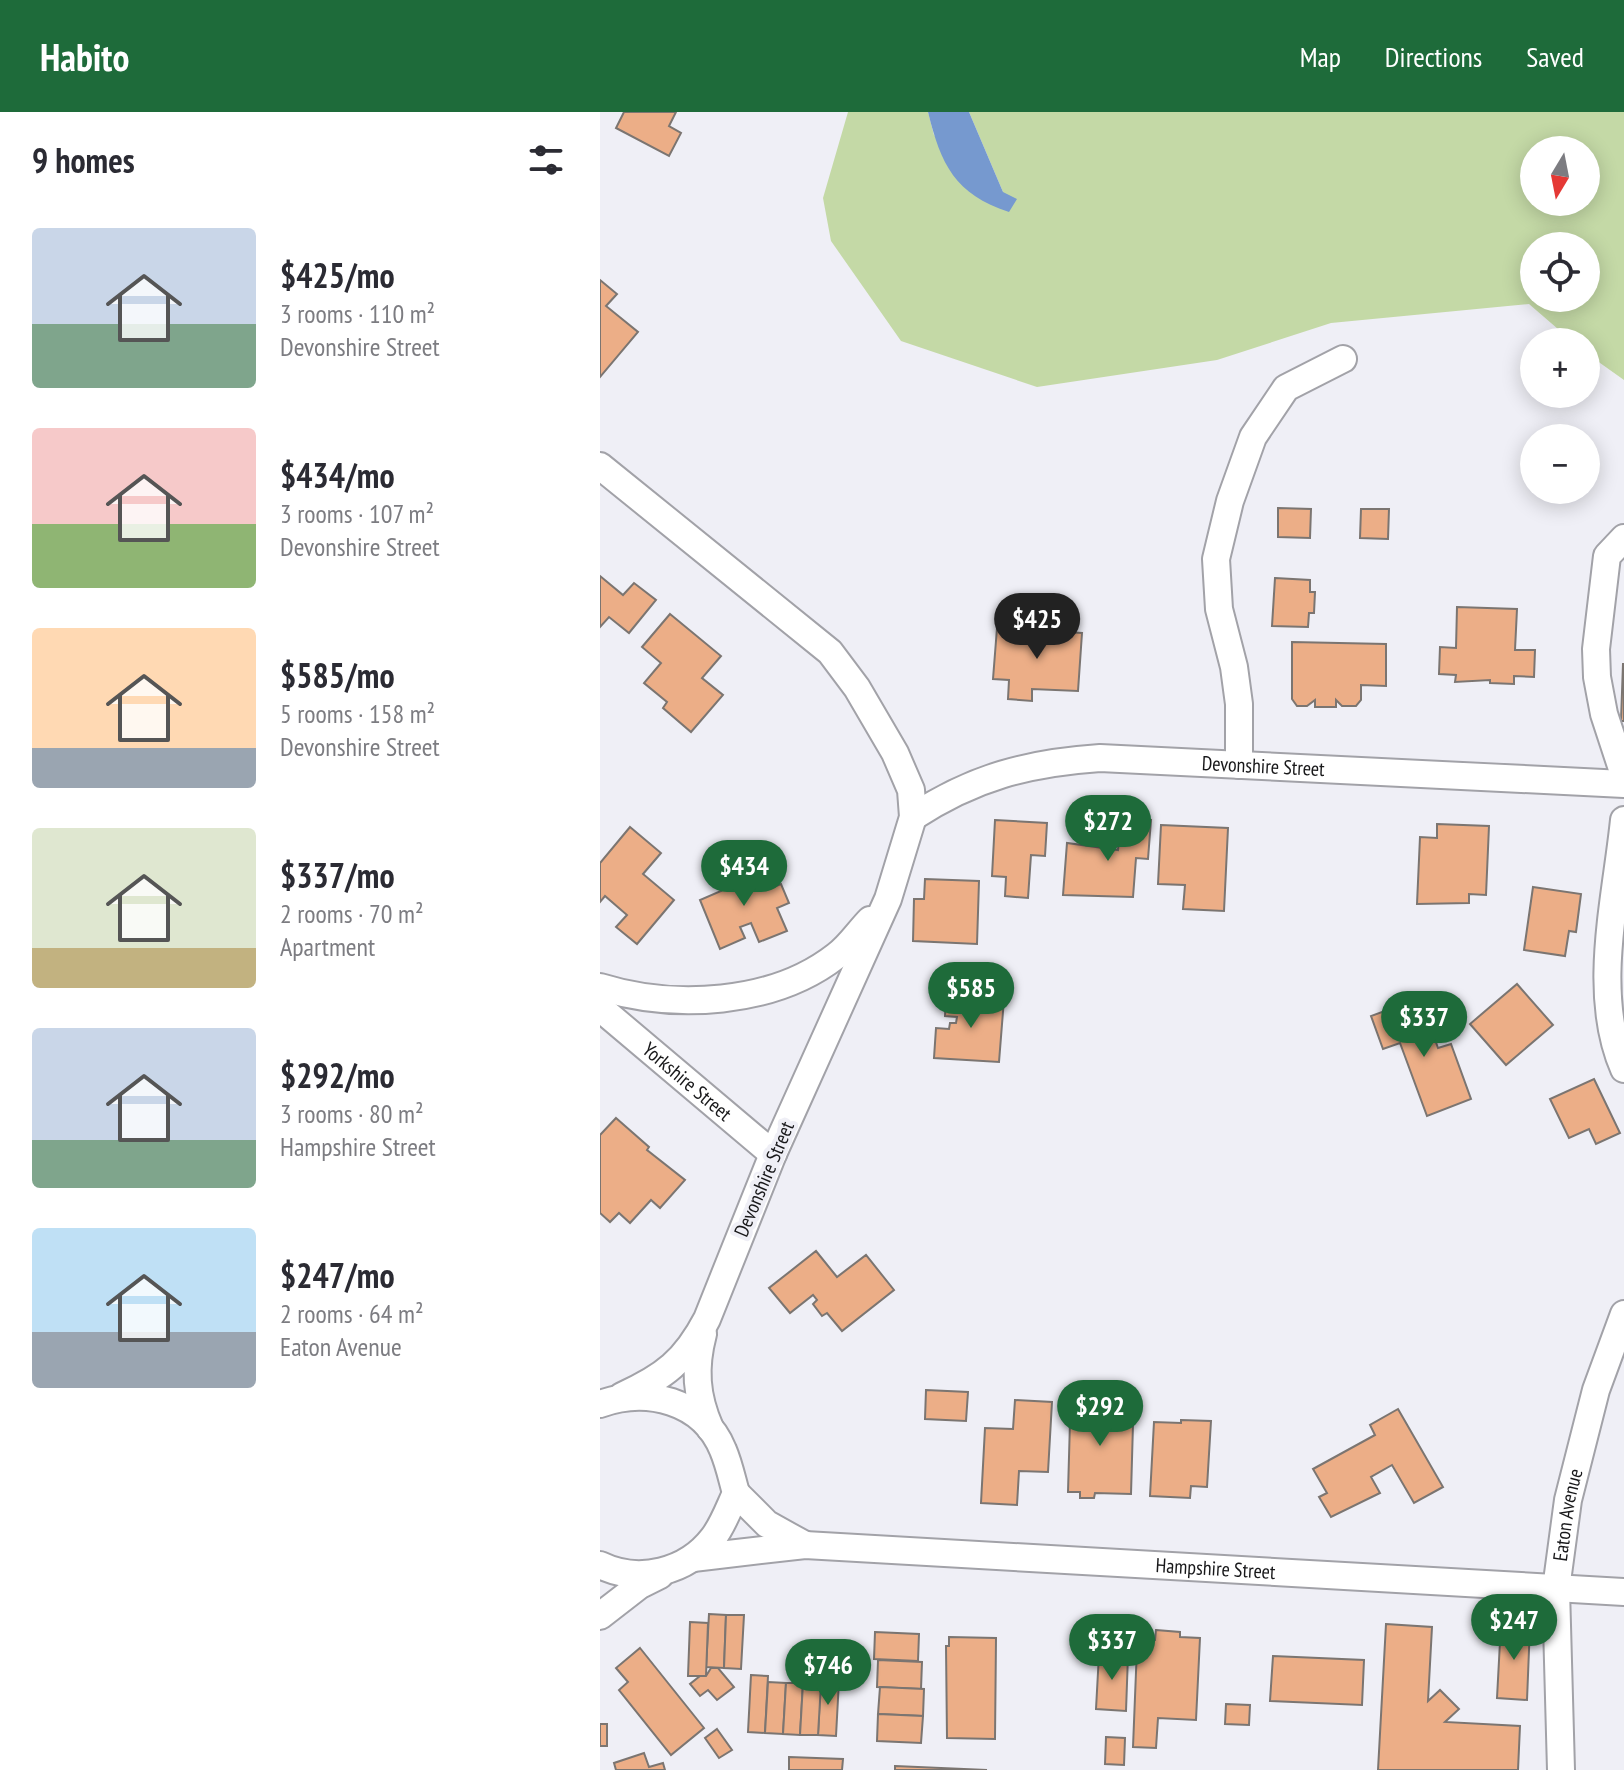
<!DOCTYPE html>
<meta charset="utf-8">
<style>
:root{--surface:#fff;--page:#f7f7f7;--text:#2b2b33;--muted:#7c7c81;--accent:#1e6b3a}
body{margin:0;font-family:"PT Sans Narrow",sans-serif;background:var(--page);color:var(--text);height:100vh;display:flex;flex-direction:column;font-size:30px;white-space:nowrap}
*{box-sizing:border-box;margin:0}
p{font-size:26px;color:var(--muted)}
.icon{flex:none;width:44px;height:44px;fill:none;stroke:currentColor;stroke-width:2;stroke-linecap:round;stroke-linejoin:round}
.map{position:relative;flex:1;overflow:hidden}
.sheet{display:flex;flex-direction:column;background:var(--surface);width:600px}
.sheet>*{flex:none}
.needle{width:52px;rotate:190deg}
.tools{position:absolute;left:920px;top:24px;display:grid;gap:16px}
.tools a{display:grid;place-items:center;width:80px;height:80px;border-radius:50%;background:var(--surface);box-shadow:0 4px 20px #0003;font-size:40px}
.price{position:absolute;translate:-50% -68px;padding:0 18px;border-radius:28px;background:var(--accent);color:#fff;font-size:26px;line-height:52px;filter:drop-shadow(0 2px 4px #0008)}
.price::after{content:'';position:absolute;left:50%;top:48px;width:24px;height:18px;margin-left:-12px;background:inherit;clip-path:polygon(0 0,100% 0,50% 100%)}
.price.current{background:#222;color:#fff}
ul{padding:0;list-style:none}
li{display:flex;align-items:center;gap:24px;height:200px;padding:0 32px}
li span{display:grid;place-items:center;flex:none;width:224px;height:160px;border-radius:8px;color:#555}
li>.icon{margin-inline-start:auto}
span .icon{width:96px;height:96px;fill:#fffc;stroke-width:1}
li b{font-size:34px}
h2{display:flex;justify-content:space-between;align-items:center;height:96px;padding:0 32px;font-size:34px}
header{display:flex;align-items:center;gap:48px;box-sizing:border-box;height:112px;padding:0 40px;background:var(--accent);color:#fff}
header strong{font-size:38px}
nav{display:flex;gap:44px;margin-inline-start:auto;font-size:28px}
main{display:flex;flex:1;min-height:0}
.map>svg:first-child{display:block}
</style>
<header>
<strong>Habito</strong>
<nav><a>Map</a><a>Directions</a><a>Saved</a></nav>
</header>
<main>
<section class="sheet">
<h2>9 homes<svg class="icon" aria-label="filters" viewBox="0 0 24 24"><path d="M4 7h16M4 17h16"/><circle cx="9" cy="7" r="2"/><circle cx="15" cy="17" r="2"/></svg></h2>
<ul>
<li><span style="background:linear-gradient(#c9d6e8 60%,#7fa58c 0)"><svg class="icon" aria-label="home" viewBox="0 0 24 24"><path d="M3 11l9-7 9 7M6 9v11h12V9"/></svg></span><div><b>$425/mo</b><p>3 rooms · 110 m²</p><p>Devonshire Street</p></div></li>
<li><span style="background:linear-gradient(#f6c9c9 60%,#8fb573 0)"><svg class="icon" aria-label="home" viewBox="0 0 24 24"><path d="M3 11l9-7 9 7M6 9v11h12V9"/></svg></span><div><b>$434/mo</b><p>3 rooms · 107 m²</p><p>Devonshire Street</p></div></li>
<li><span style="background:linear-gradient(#ffd9b3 75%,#9aa5b1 0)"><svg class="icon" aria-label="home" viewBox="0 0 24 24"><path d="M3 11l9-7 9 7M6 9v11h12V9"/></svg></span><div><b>$585/mo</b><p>5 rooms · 158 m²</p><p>Devonshire Street</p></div></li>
<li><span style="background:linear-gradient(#dfe7d0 75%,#c2b280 0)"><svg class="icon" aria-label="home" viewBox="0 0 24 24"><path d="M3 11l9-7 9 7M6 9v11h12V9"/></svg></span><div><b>$337/mo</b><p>2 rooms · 70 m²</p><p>Apartment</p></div></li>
<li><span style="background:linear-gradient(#c9d6e8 70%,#7fa58c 0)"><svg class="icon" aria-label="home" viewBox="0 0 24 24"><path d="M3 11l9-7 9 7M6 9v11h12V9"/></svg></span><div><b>$292/mo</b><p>3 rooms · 80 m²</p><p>Hampshire Street</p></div></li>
<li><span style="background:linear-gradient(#bfe0f5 65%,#9aa5b1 0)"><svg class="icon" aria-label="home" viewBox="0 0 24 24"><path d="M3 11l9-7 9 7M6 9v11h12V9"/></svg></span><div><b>$247/mo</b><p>2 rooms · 64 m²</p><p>Eaton Avenue</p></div></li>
</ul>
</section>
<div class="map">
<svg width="1024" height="1658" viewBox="0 0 1024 1658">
<rect width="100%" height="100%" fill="#efeff6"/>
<path fill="#c4d9a6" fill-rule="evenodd" d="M248,0H328L334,23L403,80L369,0H1024V268L986,241V230H973L929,192L731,211L617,248L437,275L301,229L231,129L223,86ZM934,38H986V90H934ZM934,134H986V186H934Z"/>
<path fill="#7699cf" d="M328,0H369L403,80L417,87L409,100C355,82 341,53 328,0Z"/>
<g fill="#ecae87" stroke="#7b7571" stroke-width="2">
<polygon points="24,0 76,0 69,14 81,21 69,44 16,16"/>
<polygon points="0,168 17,182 6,194 38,220 0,265"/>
<polygon points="678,396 711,397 710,426 678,425"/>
<polygon points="761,397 789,397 788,427 760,426"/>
<polygon points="0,464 23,483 34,471 56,488 29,521 9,505 0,515"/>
<polygon points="675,466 710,468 710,480 715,480 714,501 709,501 708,515 672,514"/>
<polygon points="857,495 917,497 915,538 935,538 934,565 914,564 914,572 890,571 890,568 855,570 856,563 839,562 840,535 856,536"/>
<polygon points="70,502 121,544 102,566 123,583 91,620 63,596 67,590 44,571 61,551 42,535"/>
<polygon points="397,516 482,521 478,579 432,577 432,589 408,587 409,568 393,567"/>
<polygon points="692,530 786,532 786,574 761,573 761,588 756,594 742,594 736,588 736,595 715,595 715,588 707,594 697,594 692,587"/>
<polygon points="1023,552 1024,552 1024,609 1021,609"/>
<polygon points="521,705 551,708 548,747 536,746 533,785 463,783 467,731 518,738"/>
<polygon points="395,708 447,711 445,744 431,743 428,786 405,784 406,765 392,764"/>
<polygon points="837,712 889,714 886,783 869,782 869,791 817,792 820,725 837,726"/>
<polygon points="561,713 628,716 624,799 583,797 585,773 558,772"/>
<polygon points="30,715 61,741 43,762 74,788 37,832 16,815 27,803 5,784 0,790 0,751"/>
<polygon points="138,754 145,770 163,762 169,777 181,772 189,791 177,796 187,819 159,830 151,811 140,815 145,826 120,837 100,788 121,779 115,763"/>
<polygon points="325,767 379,769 377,832 313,829 314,787 324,787"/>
<polygon points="933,775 981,782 976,820 969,819 965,844 924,838"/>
<polygon points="917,872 953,913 906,953 870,912"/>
<polygon points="346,883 404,887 399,950 334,946 336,916 349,917 350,911 356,911 357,905 345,904"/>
<polygon points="809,890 821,923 832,919 838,936 851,932 871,987 827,1004 800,931 783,937 771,904"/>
<polygon points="994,967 1020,1021 996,1032 989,1017 969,1026 950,987"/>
<polygon points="16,1006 49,1035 47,1038 85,1068 60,1096 51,1088 30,1111 19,1101 10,1110 0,1101 0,1023"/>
<polygon points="216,1139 237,1165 266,1143 294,1178 242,1219 227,1201 222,1204 213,1192 217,1188 213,1183 190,1201 169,1176"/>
<polygon points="482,1273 517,1274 516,1299 501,1299 501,1311 533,1312 531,1382 495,1381 494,1386 480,1386 480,1380 468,1380 470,1310 487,1310 487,1298 481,1298"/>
<polygon points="326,1278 368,1280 366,1309 325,1307"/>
<polygon points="415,1288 452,1290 448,1360 419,1359 417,1393 381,1391 385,1316 413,1317"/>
<polygon points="798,1297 843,1375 814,1391 792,1353 771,1365 780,1381 731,1405 719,1385 727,1381 713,1357 775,1323 770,1313"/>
<polygon points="581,1308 611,1309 607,1375 591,1374 590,1386 550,1384 554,1310 581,1311"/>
<polygon points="109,1502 126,1503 124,1556 106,1555"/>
<polygon points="126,1503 144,1503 141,1557 124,1556"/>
<polygon points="90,1510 108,1511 106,1564 88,1564"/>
<polygon points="901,1511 930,1513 927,1588 897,1586"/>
<polygon points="786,1512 832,1515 828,1589 840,1578 859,1597 845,1610 920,1614 918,1658 778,1658"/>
<polygon points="556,1518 580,1520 580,1525 600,1526 596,1608 558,1606 556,1636 533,1635 537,1535 540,1535 541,1527 555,1528"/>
<polygon points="275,1520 319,1522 318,1549 274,1547"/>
<polygon points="349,1525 396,1526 395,1627 347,1626 346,1534 349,1534"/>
<polygon points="40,1536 104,1616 71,1643 19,1578 28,1570 16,1556"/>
<polygon points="499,1542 528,1543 526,1599 496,1597"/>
<polygon points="673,1544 764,1548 762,1593 670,1589"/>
<polygon points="278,1548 322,1550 321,1577 277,1575"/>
<polygon points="111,1556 118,1556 134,1575 117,1588 108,1578 100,1584 90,1572 100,1564 106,1564"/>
<polygon points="151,1563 168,1564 165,1621 148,1620"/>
<polygon points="221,1566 239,1568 236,1624 218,1623"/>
<polygon points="168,1570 186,1571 183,1622 165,1621"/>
<polygon points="186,1571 203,1571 200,1623 183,1622"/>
<polygon points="203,1571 221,1572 218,1623 200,1623"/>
<polygon points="280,1575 324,1577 323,1604 278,1602"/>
<polygon points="626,1592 650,1593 649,1613 625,1612"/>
<polygon points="278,1602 323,1604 321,1631 277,1629"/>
<rect x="0" y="1612" width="7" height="22"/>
<polygon points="117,1617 132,1638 119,1646 105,1626"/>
<polygon points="506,1625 525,1626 524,1653 505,1652"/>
<polygon points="44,1641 49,1655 63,1651 65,1658 16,1658 14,1651"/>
<polygon points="189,1645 243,1647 242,1658 189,1658"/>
<polygon points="295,1654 387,1658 295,1658"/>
</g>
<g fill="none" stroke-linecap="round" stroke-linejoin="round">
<defs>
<g id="street">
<path d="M0,354L230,540L257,576L295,641L311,678L313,705L288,787L173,1042L107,1207C85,1249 64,1265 22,1284"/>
<polyline points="1024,426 1007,444 996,537 997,565 1004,602 1024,663"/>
<polyline points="639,653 639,592 634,555 619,497 616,447 630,389 653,325 686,276 743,247"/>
<path id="s1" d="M313,705C374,665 428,651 500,646L1024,672"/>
<path d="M1024,708C1016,787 991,882 1024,957"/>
<path d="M0,875C74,898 173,893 236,844C249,835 259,819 270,808"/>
<path id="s2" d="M0,896L173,1042"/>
<path d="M103,1222C94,1256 96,1284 110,1316"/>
<path d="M0,1292C46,1275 103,1288 123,1338C129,1352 132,1367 136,1381C129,1396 123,1413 113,1426C87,1460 39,1472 0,1453"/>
<polyline points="136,1381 167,1412 205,1433"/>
<path id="s3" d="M93,1446L205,1433L1024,1480"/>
<polyline points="0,1504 40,1473 60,1463"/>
<path id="s4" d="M961,1658L956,1477L968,1388L996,1278L1024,1202"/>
</g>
</defs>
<use href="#street" stroke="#a2a2a8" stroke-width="30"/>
<use href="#street" stroke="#fff" stroke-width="26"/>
</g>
<g text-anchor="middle" stroke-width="8" stroke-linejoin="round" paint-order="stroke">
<g font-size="20" fill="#18181a" stroke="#efeff6">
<text dy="7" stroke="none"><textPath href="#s1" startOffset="362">Devonshire Street</textPath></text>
<text dy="7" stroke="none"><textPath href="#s2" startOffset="114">Yorkshire Street</textPath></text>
<text transform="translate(164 1067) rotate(-67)" y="7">Devonshire Street</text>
<text dy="7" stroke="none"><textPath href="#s4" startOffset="256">Eaton Avenue</textPath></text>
<text dy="7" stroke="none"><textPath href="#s3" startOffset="524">Hampshire Street</textPath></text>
</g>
</g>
</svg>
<div class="tools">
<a><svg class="needle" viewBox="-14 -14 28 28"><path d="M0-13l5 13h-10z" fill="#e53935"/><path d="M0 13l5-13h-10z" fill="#7c7c81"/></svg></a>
<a><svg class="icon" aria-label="locate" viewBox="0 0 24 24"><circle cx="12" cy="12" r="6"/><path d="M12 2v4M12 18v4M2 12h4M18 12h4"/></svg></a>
<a>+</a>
<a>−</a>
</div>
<b class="price current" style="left:437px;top:549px">$425</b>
<b class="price" style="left:508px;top:751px">$272</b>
<b class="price" style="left:144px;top:796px">$434</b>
<b class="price" style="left:371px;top:918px">$585</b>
<b class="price" style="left:824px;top:947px">$337</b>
<b class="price" style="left:500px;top:1336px">$292</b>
<b class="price" style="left:914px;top:1550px">$247</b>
<b class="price" style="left:512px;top:1570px">$337</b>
<b class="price" style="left:228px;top:1595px">$746</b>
</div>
</main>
